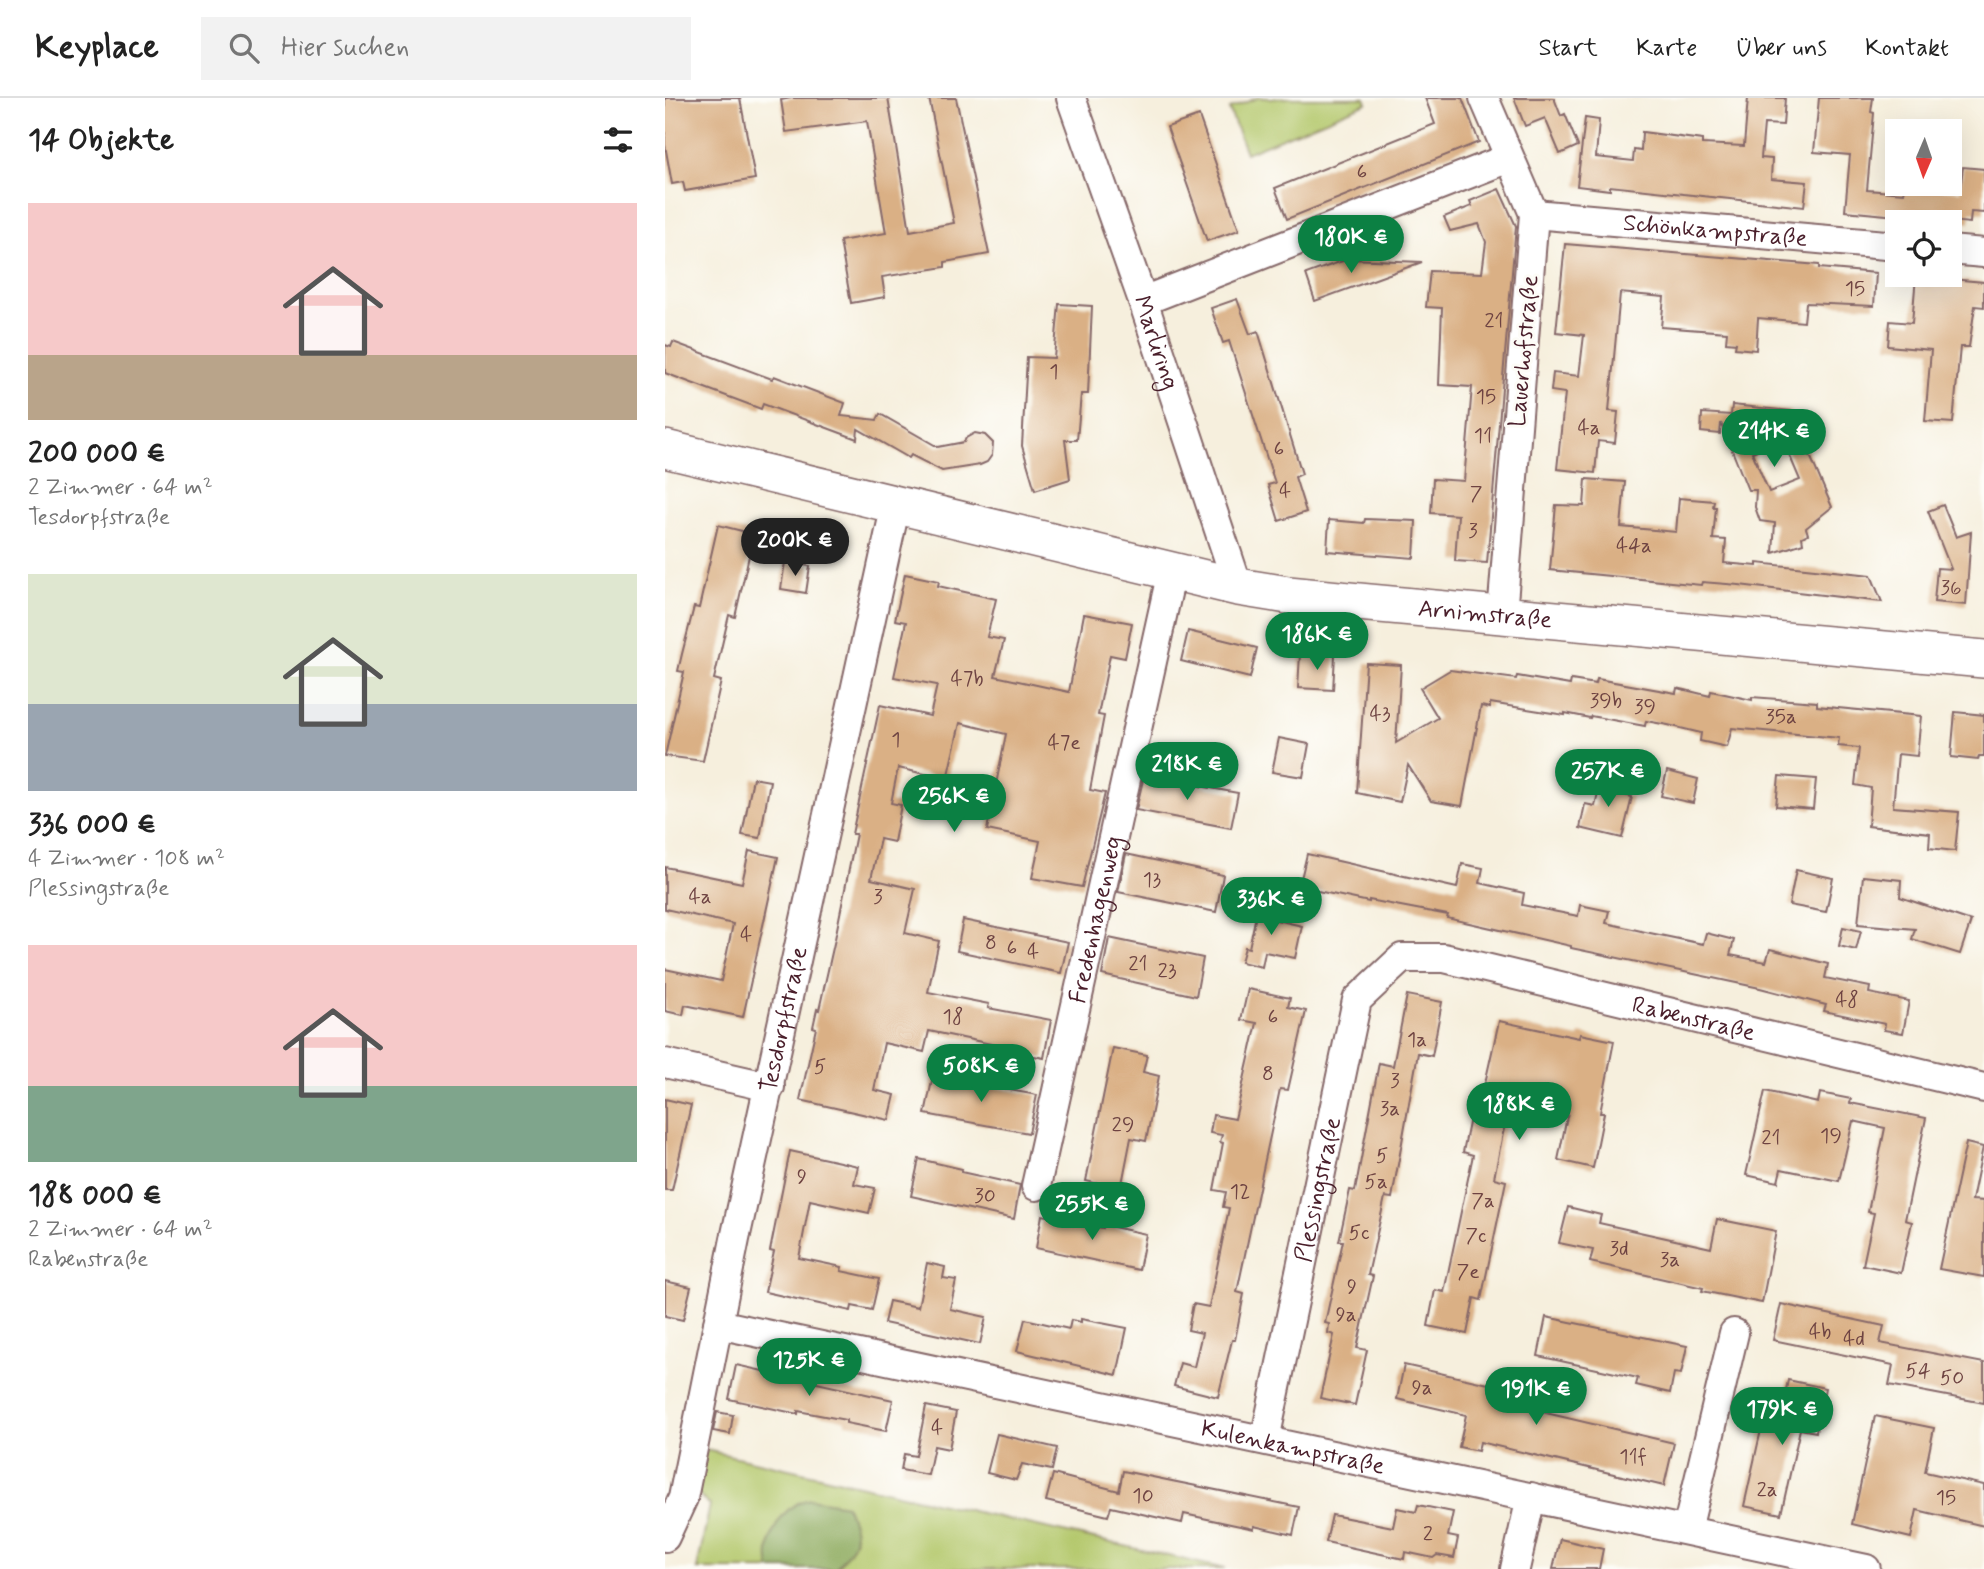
<!DOCTYPE html>
<html lang="de">
<meta charset="utf-8">
<style>
:root{--surface:#fff;--page:#f2f2f2;--text:#222;--muted:#767676;--line:#e0e0e0;--accent:#0b8043}
body{margin:0;font-family:Mynerve,sans-serif;background:var(--page);color:var(--text);height:100vh;display:flex;flex-direction:column;font-size:26px;white-space:nowrap}
*{box-sizing:border-box;margin:0}
p{font-size:23px;color:var(--muted)}
.icon{flex:none;width:38px;height:38px;fill:none;stroke:currentColor;stroke-width:2;stroke-linecap:round;stroke-linejoin:round}
.map{position:relative;flex:1;overflow:hidden}
.side{display:flex;flex-direction:column;background:var(--surface);width:665px}
.side>*{flex:none}
.needle{width:46px;rotate:182deg}
.buttons{position:absolute;left:1220px;top:21px;display:grid;gap:14px}
.buttons a{display:grid;place-items:center;width:77px;height:77px;border-radius:0px;background:var(--surface);box-shadow:0 7px 28px #0002;font-size:35px}
.price{position:absolute;translate:-50% -60px;padding:0 16px;border-radius:24px;background:var(--accent);color:#fff;font-size:23px;line-height:46px;filter:drop-shadow(0 2px 4px #0008)}
.price::after{content:'';position:absolute;left:50%;top:42px;width:21px;height:16px;margin-left:-10px;background:inherit;clip-path:polygon(0 0,100% 0,50% 100%)}
.price.on{background:#222;color:#fff}
ul{padding:0;list-style:none}
li{display:grid;align-content:center;gap:14px;height:371px;padding:0 28px}
li span{display:grid;place-items:center;height:217px;border-radius:0px;color:#555}
li>.icon{margin-inline-start:auto}
span .icon{width:126px;height:126px;fill:#fffc;stroke-width:1}
li b{font-size:30px}
h2{display:flex;justify-content:space-between;align-items:center;height:84px;padding:0 28px;font-size:30px}
header{display:flex;align-items:center;gap:42px;box-sizing:border-box;height:98px;padding:0 35px;background:var(--surface);border-bottom:2px solid var(--line)}
header strong{font-size:33px}
nav{display:flex;gap:38px;margin-inline-start:auto;font-size:24px}
.search{width:490px;height:63px;background:var(--page);display:flex;align-items:center;gap:18px;box-sizing:border-box;padding:0 24px;border-radius:0px;color:var(--muted);font-size:26px}
main{display:flex;flex:1;min-height:0}
.map>svg:first-child{display:block}
</style>
<header>
<strong>Keyplace</strong>
<div class="search"><svg class="icon" aria-label="search" viewBox="0 0 24 24"><circle cx="10" cy="10" r="6"/><path d="M15 15l6 6"/></svg>Hier suchen</div>
<nav><a>Start</a><a>Karte</a><a>Über uns</a><a>Kontakt</a></nav>
</header>
<main>
<section class="side">
<h2>14 Objekte<svg class="icon" aria-label="filters" viewBox="0 0 24 24"><path d="M4 7h16M4 17h16"/><circle cx="9" cy="7" r="2"/><circle cx="15" cy="17" r="2"/></svg></h2>
<ul>
<li><span style="background:linear-gradient(#f6c9c9 70%,#b9a48a 0)"><svg class="icon" aria-label="home" viewBox="0 0 24 24"><path d="M3 11l9-7 9 7M6 9v11h12V9"/></svg></span><div><b>200 000 €</b><p>2 Zimmer · 64 m²</p><p>Tesdorpfstraße</p></div></li>
<li><span style="background:linear-gradient(#dfe7d0 60%,#9aa5b1 0)"><svg class="icon" aria-label="home" viewBox="0 0 24 24"><path d="M3 11l9-7 9 7M6 9v11h12V9"/></svg></span><div><b>336 000 €</b><p>4 Zimmer · 108 m²</p><p>Plessingstraße</p></div></li>
<li><span style="background:linear-gradient(#f6c9c9 65%,#7fa58c 0)"><svg class="icon" aria-label="home" viewBox="0 0 24 24"><path d="M3 11l9-7 9 7M6 9v11h12V9"/></svg></span><div><b>188 000 €</b><p>2 Zimmer · 64 m²</p><p>Rabenstraße</p></div></li>
</ul>
</section>
<div class="map">
<svg width="1319" height="1471" viewBox="0 0 1319 1471">
<rect width="100%" height="100%" fill="#fdfcf7"/>
<filter id="ink" filterUnits="userSpaceOnUse"><feTurbulence type="fractalNoise" baseFrequency=".0143" numOctaves="2"/><feDisplacementMap in="SourceGraphic" scale="14" xChannelSelector="R" yChannelSelector="G"/><feConvolveMatrix kernelMatrix="1 2 1 2 8 2 1 2 1" color-interpolation-filters="sRGB"/></filter>
<filter id="wash" filterUnits="userSpaceOnUse"><feTurbulence type="fractalNoise" baseFrequency=".00686" numOctaves="4" result="noise"/><feDisplacementMap in="SourceGraphic" scale="28" xChannelSelector="R" yChannelSelector="G"/><feGaussianBlur stdDeviation="1.57" result="paint"/><feColorMatrix in="noise" values="0 0 0 0 0 0 0 0 0 0 0 0 0 0 0 0 0 1.4 0 .05"/><feComposite in="paint" operator="in"/></filter>
<g filter="url(#wash)">
<rect width="100%" height="100%" fill="#f6efdd"/>
<g fill="#b4c86c" stroke="#7f744c" stroke-width="2">
<polygon points="592,0 700,0 702,5 581,55 564,11"/>
<path d="M41,1352L560,1471H170C193,1443 195,1441 181,1407L105,1443V1471H32L45,1407L31,1395Z"/>
</g>
<path fill="#8fac60" stroke="#6c6646" stroke-width="2" d="M145,1401L181,1407C195,1441 193,1443 170,1471H105C99,1442 115,1407 145,1401Z"/>
<g id="blocks">
<g fill="#dab085" fill-rule="evenodd">
<polygon points="0,0 75,0 90,81 20,93 18,84 7,86 0,47"/>
<polygon points="126,0 223,0 245,133 289,125 264,0 291,0 324,156 280,164 280,169 217,179 220,199 186,205 175,143 221,135 202,23 121,34 116,2"/>
<polygon points="760,0 797,0 814,44 622,121 610,90 770,26"/>
<polygon points="849,0 889,0 896,18 900,16 913,48 895,56 880,20 860,28"/>
<polygon points="1083,0 1120,0 1118,27 1099,26 1096,60 1107,61 1106,81 1142,84 1139,109 945,88 945,92 912,88 920,20 934,22 931,59 968,63 969,52 976,53 977,34 1037,42 1037,46 1079,48"/>
<polygon points="1154,0 1208,0 1206,14 1209,15 1202,92 1239,95 1241,86 1258,86 1257,90 1295,93 1298,69 1319,71 1319,115 1306,114 1305,125 1180,113 1185,57 1149,54"/>
<polygon points="534,18 574,132 542,143 502,29"/>
<polygon points="834,91 851,128 822,465 790,463 793,417 766,415 768,381 799,383 807,289 774,287 777,210 761,209 765,173 817,175 821,144 814,126 785,133 779,119 807,108 805,103"/>
<polygon points="900,146 1154,167 1154,170 1211,175 1209,208 1141,205 1139,224 1093,220 1091,252 1070,250 1071,245 1061,244 1062,234 996,229 999,199 955,195 944,313 953,314 950,345 933,343 930,375 892,371 900,295 886,293 888,275 914,278 919,237 891,234"/>
<polygon points="683,161 757,164 650,203 641,176"/>
<polygon points="1251,178 1319,184 1319,209 1310,208 1304,249 1295,249 1288,325 1260,323 1266,252 1223,248 1225,223 1247,225"/>
<polygon points="572,201 585,236 593,233 637,376 630,379 641,414 614,423 603,387 610,385 564,243 558,245 546,210"/>
<polygon points="394,206 427,208 423,296 416,296 412,342 400,342 405,381 370,392 357,348 362,259 389,260"/>
<polygon points="8,244 107,281 109,278 180,305 176,318 212,322 215,316 273,349 299,344 301,340 310,335 320,337 328,345 327,357 322,364 315,367 277,373 246,357 244,360 193,331 192,341 98,306 96,311 0,275 0,247 6,249"/>
<path d="M1067,307L1126,313L1167,409L1141,430L1143,436L1137,439L1138,445L1108,455L1110,425L1095,423L1090,409L1091,392H1083L1056,325L1055,336L1036,334L1037,315L1066,317ZM1118,342L1135,382L1104,394L1087,354Z"/>
<polygon points="921,381 960,384 956,429 1011,434 1014,400 1049,403 1048,409 1051,409 1048,441 1061,442 1059,465 1092,468 1092,465 1206,477 1217,504 1074,487 1037,484 1036,487 885,472 891,407 919,408"/>
<polygon points="1278,407 1291,439 1306,434 1301,507 1269,504 1272,470 1286,471 1263,413"/>
<polygon points="700,421 751,423 749,460 662,453 664,422 699,425"/>
<polygon points="53,427 89,436 70,519 64,517 49,581 56,583 38,663 0,658 19,574 13,573 17,556 29,509 34,510"/>
<polygon points="120,464 145,468 141,495 116,491"/>
<polygon points="240,476 274,483 273,488 331,501 322,539 339,542 330,578 404,594 419,516 467,525 460,560 445,557 433,617 439,618 425,692 440,695 417,789 367,780 375,743 322,732 341,636 295,625 282,681 233,670 226,705 236,707 229,744 215,741 206,781 250,791 240,835 274,843 263,894 324,906 323,910 386,922 379,960 335,951 336,948 264,933 259,954 219,945 209,992 230,997 224,1022 135,1002 151,930 148,929 152,911 154,912 170,841 191,736 187,736 215,607 265,618 272,587 229,579 241,524 230,522"/>
<polygon points="523,533 592,550 585,580 516,563"/>
<polygon points="635,556 670,557 668,592 633,590"/>
<polygon points="701,565 736,567 731,645 773,620 755,590 785,572 851,581 852,578 905,587 906,582 931,586 932,581 1011,595 1012,590 1045,598 1046,593 1087,602 1087,599 1152,604 1152,608 1256,618 1252,658 1233,656 1228,709 1294,714 1290,753 1264,750 1265,735 1203,728 1206,690 1190,687 1194,650 1173,648 1174,640 1067,630 1062,649 1035,643 1036,635 1003,627 981,623 980,628 926,618 925,620 900,615 900,617 825,605 825,610 816,608 797,708 766,703 743,667 735,704 692,695"/>
<polygon points="1290,614 1319,617 1319,658 1314,658 1313,662 1286,659"/>
<polygon points="614,640 644,646 638,679 607,674"/>
<polygon points="1002,673 1033,681 1028,705 996,698"/>
<polygon points="479,678 573,695 566,730 471,712"/>
<polygon points="937,678 962,684 959,697 967,699 957,740 915,730 920,706 930,708"/>
<polygon points="1114,678 1151,681 1148,711 1111,708"/>
<polygon points="88,680 105,683 95,740 77,737"/>
<polygon points="84,753 113,759 78,919 20,907 18,917 0,913 0,871 56,883 68,826 0,811 0,769 77,785"/>
<polygon points="461,756 558,777 551,814 453,794"/>
<polygon points="642,756 792,790 797,766 818,770 815,785 859,795 857,807 913,818 915,807 944,813 941,825 985,835 1038,846 1041,835 1069,842 1065,857 1101,864 1105,851 1163,866 1160,880 1205,889 1204,895 1244,903 1238,935 1219,932 1220,926 1159,913 1161,907 1095,890 906,850 906,848 782,820 783,817 704,802 704,804 634,789"/>
<polygon points="1131,772 1168,780 1161,814 1124,807"/>
<polygon points="1198,778 1236,782 1235,799 1306,823 1295,856 1247,841 1250,831 1193,826"/>
<polygon points="599,802 615,806 611,822 637,828 630,860 600,854 597,869 576,864 580,849 584,850 591,817 595,818"/>
<polygon points="298,822 403,844 396,875 292,853"/>
<polygon points="1178,829 1196,833 1191,852 1174,848"/>
<polygon points="444,840 538,860 531,898 437,877"/>
<polygon points="583,891 625,900 623,909 641,913 623,992 615,991 572,1194 579,1196 570,1242 567,1242 553,1299 509,1288 515,1265 529,1269 537,1235 523,1232 528,1206 544,1209 564,1110 558,1109 561,1094 549,1092 558,1045 555,1044 557,1037 545,1035 548,1017 570,1021 592,925 576,922"/>
<polygon points="742,897 777,904 767,958 753,955 727,1100 720,1099 703,1177 708,1178 692,1250 702,1252 690,1307 655,1300 669,1237 663,1235 664,1226 660,1225 678,1143 674,1143 685,1092 690,1093 714,965 728,968"/>
<polygon points="834,923 914,940 915,936 949,943 935,1015 939,1015 928,1070 893,1062 903,1014 845,1001 829,1080 841,1083 816,1202 809,1200 802,1236 763,1228 770,1192 779,1194 808,1057 798,1054 809,1001 816,1003"/>
<polygon points="448,950 482,957 478,974 494,978 481,1043 466,1040 456,1091 421,1083"/>
<polygon points="268,978 372,997 364,1035 260,1016"/>
<polygon points="1100,993 1153,1005 1155,995 1186,1001 1185,1005 1261,1020 1240,1122 1247,1124 1236,1175 1198,1167 1209,1115 1203,1114 1220,1030 1188,1023 1174,1083 1116,1071 1113,1084 1081,1077"/>
<polygon points="0,1001 26,1007 7,1092 0,1092"/>
<polygon points="1301,1045 1318,1049 1307,1102 1319,1103 1319,1179 1274,1171"/>
<polygon points="125,1053 193,1068 189,1086 210,1090 204,1115 145,1102 134,1160 177,1169 176,1173 214,1181 207,1212 187,1208 186,1213 100,1194 109,1154 105,1153"/>
<polygon points="254,1061 297,1071 296,1074 355,1087 349,1121 246,1098"/>
<polygon points="903,1109 936,1117 934,1125 1046,1150 1052,1121 1111,1133 1097,1205 1037,1193 1038,1190 925,1164 928,1152 894,1145"/>
<polygon points="377,1117 438,1130 439,1127 481,1136 474,1172 371,1150"/>
<polygon points="262,1165 280,1169 278,1180 291,1182 285,1211 321,1219 315,1246 219,1225 224,1203 253,1209"/>
<polygon points="0,1183 26,1189 18,1222 0,1218"/>
<polygon points="1116,1206 1219,1228 1215,1245 1319,1265 1319,1305 1224,1287 1228,1267 1108,1242"/>
<polygon points="881,1219 1022,1248 1016,1276 1009,1275 1005,1295 971,1287 973,1280 873,1258"/>
<polygon points="360,1221 404,1231 406,1222 416,1224 416,1221 462,1230 452,1277 352,1253"/>
<polygon points="71,1267 228,1302 221,1333 181,1325 181,1322 133,1313 133,1316 64,1301"/>
<polygon points="739,1267 872,1297 868,1312 1009,1345 999,1388 815,1344 813,1353 794,1349 801,1317 732,1301"/>
<polygon points="1123,1282 1160,1290 1151,1334 1135,1331 1116,1416 1079,1408 1098,1323 1114,1327"/>
<polygon points="261,1308 291,1314 284,1351 269,1348 263,1377 236,1372 239,1356 251,1358"/>
<polygon points="52,1314 68,1317 65,1336 48,1333"/>
<polygon points="1210,1318 1269,1330 1260,1374 1319,1387 1319,1428 1252,1412 1246,1440 1187,1426"/>
<polygon points="332,1336 392,1350 387,1372 357,1366 351,1382 322,1375"/>
<polygon points="458,1373 634,1409 628,1437 589,1428 589,1431 519,1416 517,1425 446,1409 443,1418 381,1403 388,1376 454,1393"/>
<polygon points="753,1407 788,1414 783,1438 793,1440 789,1460 772,1457 768,1460 740,1454 739,1461 661,1444 667,1417 728,1429 732,1410 751,1414"/>
<polygon points="895,1441 938,1451 934,1471 888,1471"/>
</g>
</g>
</g>
<g filter="url(#ink)">
<use href="#blocks" fill-opacity="0" stroke="#866869" stroke-width="2"/>
<g fill="none" stroke-linecap="round" stroke-linejoin="round">
<defs>
<g id="minor">
<path id="s1" d="M406,0L478,203L573,489"/>
<polyline points="819,0 869,116 837,517"/>
<path id="s2" d="M869,116L1232,148"/>
<polyline points="1284,152 1319,155"/>
<polyline points="478,203 844,60"/>
<polyline points="0,965 105,989"/>
<path id="s3" d="M371,1088L507,473"/>
<path id="s4" d="M53,1226L1201,1471"/>
<path id="s5" d="M600,1342L692,902L737,860H779L1319,990"/>
<polyline points="1022,1432 1069,1235"/>
<path id="s6" d="M0,1439L18,1400L70,1141L231,406"/>
<polyline points="850,1471 866,1399"/>
</g>
<g id="major">
<path id="s7" d="M0,351L573,489L623,497L704,505L1319,561"/>
</g>
</defs>
<use href="#minor" stroke="#866869" stroke-width="32"/>
<use href="#major" stroke="#866869" stroke-width="40"/>
<use href="#minor" stroke="#fff" stroke-width="28"/>
<use href="#major" stroke="#fff" stroke-width="37"/>
</g>
</g>
<g text-anchor="middle" stroke-width="6" stroke-linejoin="round" paint-order="stroke">
<g font-size="21" fill="#6e4342">
<text x="697" y="80">6</text>
<text x="1190" y="197">15</text>
<text x="829" y="229">21</text>
<text x="389" y="280">1</text>
<text x="821" y="305">15</text>
<text x="924" y="336">4a</text>
<text x="818" y="344">11</text>
<text x="614" y="357">6</text>
<text x="620" y="399">4</text>
<text x="811" y="402">7</text>
<text x="808" y="439">3</text>
<text x="969" y="454">44a</text>
<text x="1286" y="496">36</text>
<text x="302" y="587">47b</text>
<text x="941" y="609">39b</text>
<text x="980" y="615">39</text>
<text x="715" y="622">43</text>
<text x="1116" y="625">35a</text>
<text x="231" y="648">1</text>
<text x="399" y="651">47e</text>
<text x="487" y="788">13</text>
<text x="35" y="805">4a</text>
<text x="213" y="805">3</text>
<text x="81" y="843">4</text>
<text x="326" y="851">8</text>
<text x="347" y="856">6</text>
<text x="368" y="860">4</text>
<text x="473" y="872">21</text>
<text x="502" y="879">23</text>
<text x="1182" y="908">48</text>
<text x="288" y="925">18</text>
<text x="608" y="925">6</text>
<text x="752" y="948">1a</text>
<text x="155" y="975">5</text>
<text x="603" y="982">8</text>
<text x="730" y="989">3</text>
<text x="725" y="1017">3a</text>
<text x="458" y="1033">29</text>
<text x="1166" y="1044">19</text>
<text x="1106" y="1046">21</text>
<text x="717" y="1064">5</text>
<text x="137" y="1085">9</text>
<text x="711" y="1090">5a</text>
<text x="575" y="1100">12</text>
<text x="320" y="1104">30</text>
<text x="818" y="1109">7a</text>
<text x="694" y="1141">5c</text>
<text x="811" y="1144">7c</text>
<text x="954" y="1157">3d</text>
<text x="1005" y="1168">3a</text>
<text x="803" y="1180">7e</text>
<text x="687" y="1195">9</text>
<text x="681" y="1223">9a</text>
<text x="1155" y="1240">4b</text>
<text x="1189" y="1247">4d</text>
<text x="1253" y="1279">54</text>
<text x="1287" y="1286">50</text>
<text x="757" y="1296">9a</text>
<text x="272" y="1336">4</text>
<text x="968" y="1365">11f</text>
<text x="1102" y="1398">2a</text>
<text x="478" y="1404">10</text>
<text x="1281" y="1406">15</text>
<text x="763" y="1442">2</text>
</g>
<g font-size="24" fill="#4a1f2b" stroke="#fdfcf7">
<text dy="8" stroke="none"><textPath href="#s2" startOffset="182">Schönkampstraße</textPath></text>
<text dy="8" stroke="none"><textPath href="#s1" startOffset="259">Marliring</textPath></text>
<text transform="translate(858 253) rotate(-85)" y="8">Lauerhofstraße</text>
<text dy="8" stroke="none"><textPath href="#s7" startOffset="838">Arnimstraße</textPath></text>
<text dy="8" stroke="none"><textPath href="#s3" startOffset="273">Fredenhagenweg</textPath></text>
<text dy="8" stroke="none"><textPath href="#s5" startOffset="810">Rabenstraße</textPath></text>
<text dy="8" stroke="none"><textPath href="#s6" startOffset="532">Tesdorpfstraße</textPath></text>
<text dy="8" stroke="none"><textPath href="#s5" startOffset="256">Plessingstraße</textPath></text>
<text dy="8" stroke="none"><textPath href="#s4" startOffset="588">Kulenkampstraße</textPath></text>
</g>
</g>
</svg>
<div class="buttons">
<a><svg class="needle" viewBox="-14 -14 28 28"><path d="M0-13l5 13h-10z" fill="#e53935"/><path d="M0 13l5-13h-10z" fill="#767676"/></svg></a>
<a><svg class="icon" aria-label="locate" viewBox="0 0 24 24"><circle cx="12" cy="12" r="6"/><path d="M12 2v4M12 18v4M2 12h4M18 12h4"/></svg></a>
</div>
<b class="price" style="left:686px;top:177px">180K €</b>
<b class="price" style="left:1109px;top:371px">214K €</b>
<b class="price on" style="left:130px;top:480px">200K €</b>
<b class="price" style="left:652px;top:574px">186K €</b>
<b class="price" style="left:522px;top:704px">218K €</b>
<b class="price" style="left:943px;top:711px">257K €</b>
<b class="price" style="left:289px;top:736px">256K €</b>
<b class="price" style="left:606px;top:839px">336K €</b>
<b class="price" style="left:316px;top:1006px">508K €</b>
<b class="price" style="left:854px;top:1044px">188K €</b>
<b class="price" style="left:427px;top:1144px">255K €</b>
<b class="price" style="left:144px;top:1300px">125K €</b>
<b class="price" style="left:871px;top:1329px">191K €</b>
<b class="price" style="left:1117px;top:1349px">179K €</b>
</div>
</main>
